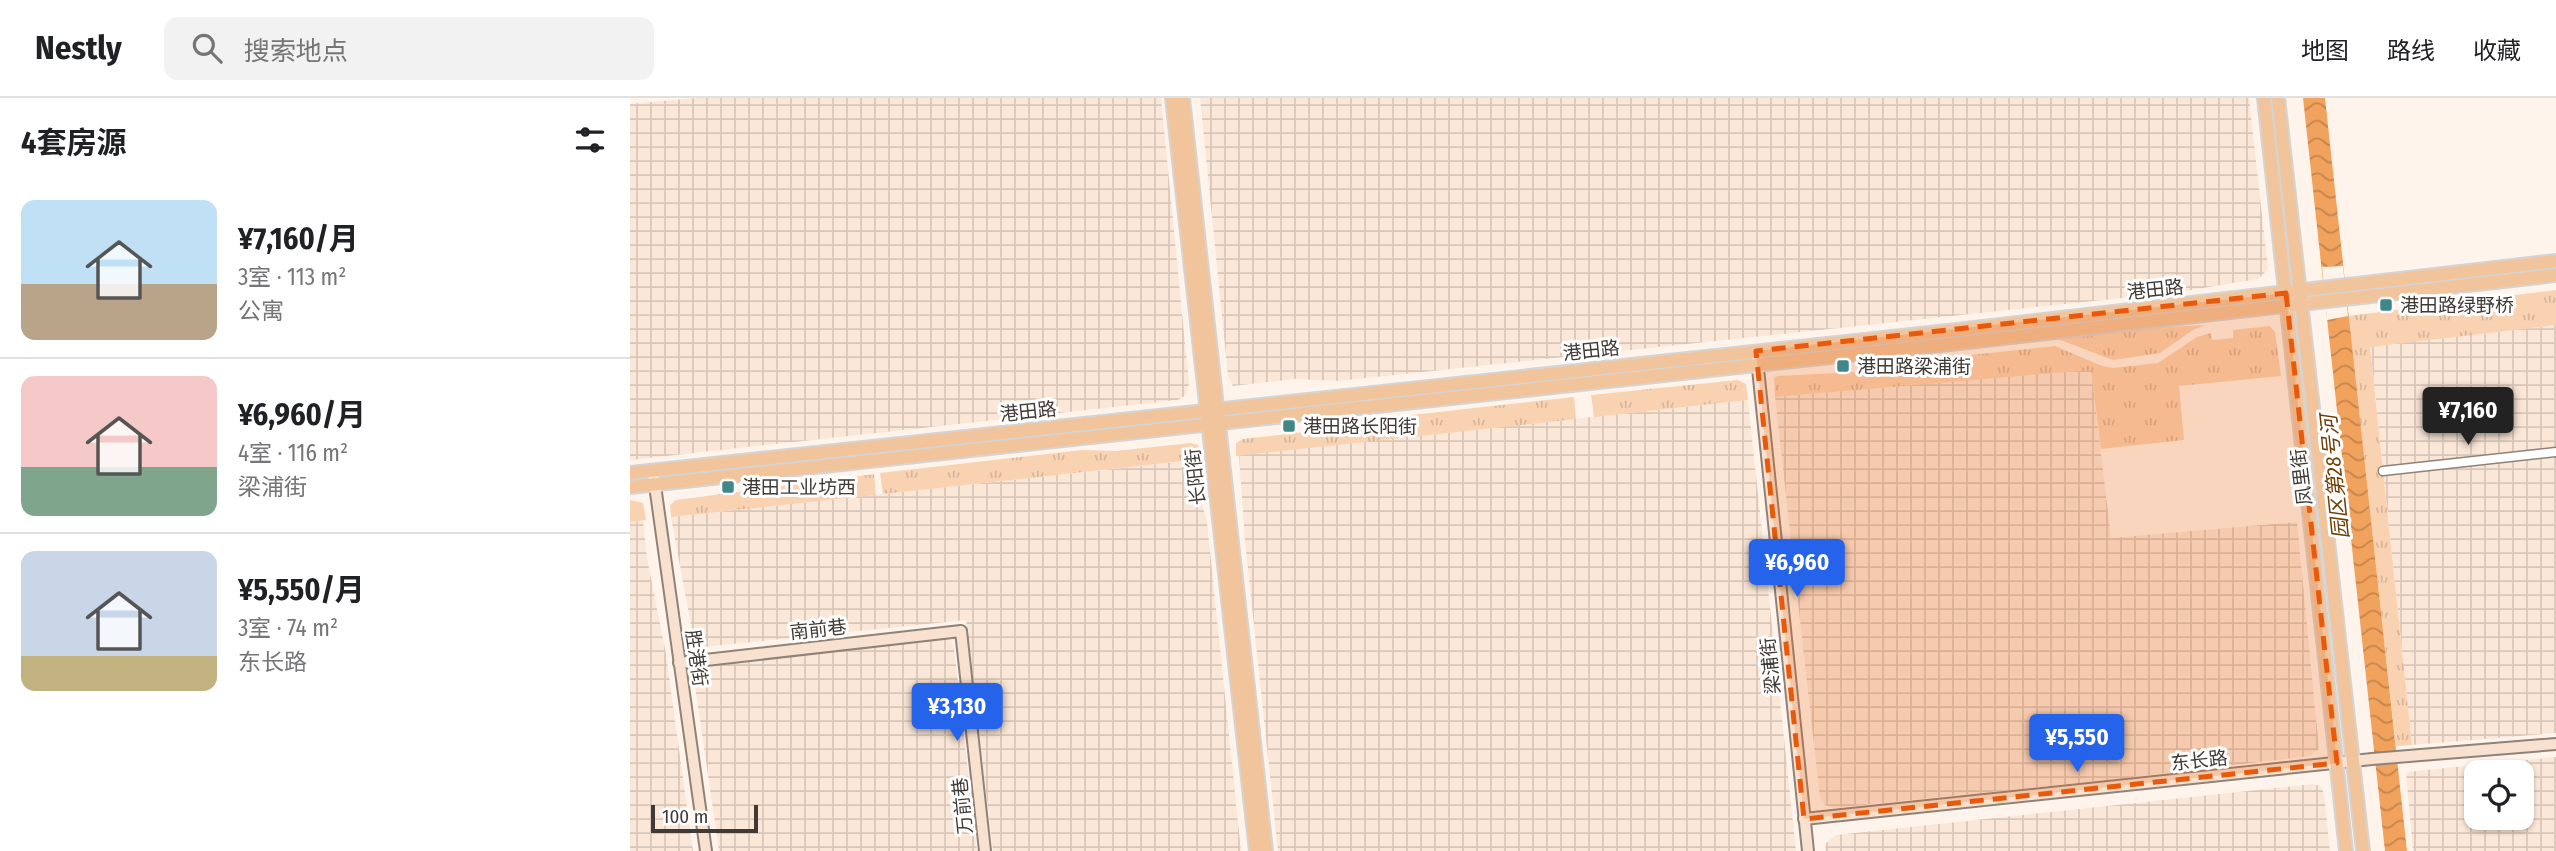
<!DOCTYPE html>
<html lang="zh">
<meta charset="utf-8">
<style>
:root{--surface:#fff;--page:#f2f2f2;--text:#202124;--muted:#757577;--line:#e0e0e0;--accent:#2563eb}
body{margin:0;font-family:"Fira Sans Condensed","Noto Sans SC",sans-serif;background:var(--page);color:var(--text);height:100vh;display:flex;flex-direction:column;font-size:26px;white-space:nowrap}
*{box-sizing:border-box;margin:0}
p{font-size:23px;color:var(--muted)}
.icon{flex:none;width:38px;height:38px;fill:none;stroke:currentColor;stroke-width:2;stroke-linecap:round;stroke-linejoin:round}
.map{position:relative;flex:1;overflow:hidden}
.sheet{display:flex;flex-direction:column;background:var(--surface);width:630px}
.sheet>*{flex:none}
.controls{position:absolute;left:1834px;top:662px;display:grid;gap:14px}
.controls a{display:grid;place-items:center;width:70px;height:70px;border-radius:14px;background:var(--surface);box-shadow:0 2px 5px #0004;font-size:35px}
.scale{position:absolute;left:21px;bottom:18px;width:107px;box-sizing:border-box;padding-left:7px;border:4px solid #403a36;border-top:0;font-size:19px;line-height:24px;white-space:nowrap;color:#403a36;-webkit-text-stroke:5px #fff;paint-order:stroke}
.price{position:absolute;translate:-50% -60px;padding:0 16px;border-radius:7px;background:var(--accent);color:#fff;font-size:23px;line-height:46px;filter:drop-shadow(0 2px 4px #0008)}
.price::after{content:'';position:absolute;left:50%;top:42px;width:21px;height:16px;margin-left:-10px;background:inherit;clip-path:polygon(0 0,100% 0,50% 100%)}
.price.on{background:#222;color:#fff}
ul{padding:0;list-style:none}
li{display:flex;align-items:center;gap:21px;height:175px;padding:0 21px}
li+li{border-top:2px solid var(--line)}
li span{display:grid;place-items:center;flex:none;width:196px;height:140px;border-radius:14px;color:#555}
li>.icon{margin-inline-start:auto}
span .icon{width:84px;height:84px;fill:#fffc;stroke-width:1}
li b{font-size:30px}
h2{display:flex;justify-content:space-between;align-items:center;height:84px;padding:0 21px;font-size:30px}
header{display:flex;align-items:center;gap:42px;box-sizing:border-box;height:98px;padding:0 35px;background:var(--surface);border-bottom:2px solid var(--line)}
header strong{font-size:33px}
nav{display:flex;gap:38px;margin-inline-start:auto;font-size:24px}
.search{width:490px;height:63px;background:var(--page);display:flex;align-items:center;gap:18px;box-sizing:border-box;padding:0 24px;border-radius:14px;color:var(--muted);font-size:26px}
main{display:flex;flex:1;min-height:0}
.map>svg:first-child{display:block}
</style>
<header>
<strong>Nestly</strong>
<div class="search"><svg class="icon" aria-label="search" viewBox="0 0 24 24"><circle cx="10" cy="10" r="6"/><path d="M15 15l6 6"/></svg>搜索地点</div>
<nav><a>地图</a><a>路线</a><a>收藏</a></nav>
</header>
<main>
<section class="sheet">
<h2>4套房源<svg class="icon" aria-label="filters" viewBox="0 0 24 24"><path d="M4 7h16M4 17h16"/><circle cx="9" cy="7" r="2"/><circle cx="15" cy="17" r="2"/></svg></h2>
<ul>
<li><span style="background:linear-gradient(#bfe0f5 60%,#b9a48a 0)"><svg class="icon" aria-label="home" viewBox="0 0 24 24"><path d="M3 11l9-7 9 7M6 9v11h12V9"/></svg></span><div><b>¥7,160/月</b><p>3室 · 113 m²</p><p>公寓</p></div></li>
<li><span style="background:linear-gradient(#f6c9c9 65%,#7fa58c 0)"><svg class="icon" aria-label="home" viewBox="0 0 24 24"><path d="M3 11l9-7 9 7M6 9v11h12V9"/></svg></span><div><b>¥6,960/月</b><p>4室 · 116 m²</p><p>梁浦街</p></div></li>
<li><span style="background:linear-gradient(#c9d6e8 75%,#c2b280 0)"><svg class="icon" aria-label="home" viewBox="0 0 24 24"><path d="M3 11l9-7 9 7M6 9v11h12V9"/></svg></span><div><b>¥5,550/月</b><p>3室 · 74 m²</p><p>东长路</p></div></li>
</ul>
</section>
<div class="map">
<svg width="1926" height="753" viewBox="0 0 1926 753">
<defs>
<pattern id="industrial-grid" width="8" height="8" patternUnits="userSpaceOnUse" patternTransform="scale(1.75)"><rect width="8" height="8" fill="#fbe7d7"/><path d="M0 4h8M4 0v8" fill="none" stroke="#d8c7b9"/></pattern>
<pattern id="grass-tufts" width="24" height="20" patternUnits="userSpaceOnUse" patternTransform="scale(1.75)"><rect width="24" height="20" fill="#f9d2b2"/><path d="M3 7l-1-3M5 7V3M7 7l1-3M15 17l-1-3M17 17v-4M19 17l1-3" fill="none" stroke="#d6b59a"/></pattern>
<pattern id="water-waves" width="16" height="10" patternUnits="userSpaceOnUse" patternTransform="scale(1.75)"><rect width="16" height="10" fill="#f1a25c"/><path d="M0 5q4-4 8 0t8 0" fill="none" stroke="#c5854d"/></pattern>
</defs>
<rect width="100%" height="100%" fill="#fff4eb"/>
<g fill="url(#industrial-grid)" fill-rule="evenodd">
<polygon points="65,0 531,0 559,286 556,297 548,302 0,362 0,6"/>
<polygon points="570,0 1619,0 1638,171 1628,181 1549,194 708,283 665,281 603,288 598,278"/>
<polygon points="1926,227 1926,635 1782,647 1740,248"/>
<polygon points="1461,271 1481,440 1667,424 1689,651 1680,658 1479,682 1203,710 1195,707 1190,700 1145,299"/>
<polygon points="1118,302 1166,753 648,753 615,443 609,357"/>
<polygon points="566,362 570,399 577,424 611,753 363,753 336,522 73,549 64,543 41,419"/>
<polygon points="13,423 17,460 36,556 63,753 0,753 0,424"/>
<polygon points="313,540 321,543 324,550 347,753 89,753 64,581 71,568"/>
<path d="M1926,659V753H1783L1776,674ZM1846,674H1892V719H1846Z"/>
<polygon points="1683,686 1690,688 1694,695 1700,753 1195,753 1196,745 1206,737"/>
</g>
<g fill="url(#grass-tufts)">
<polygon points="1926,192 1926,227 1740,249 1782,647 1766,648 1718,218"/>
<polygon points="1575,227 1563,232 1530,255 1483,262 1425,240 1516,230"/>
<polygon points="1640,228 1645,234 1651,278 1549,288 1554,342 1471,351 1461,272 1145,299 1144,280 1148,278 1227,274 1258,266 1425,248 1472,268 1483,270 1528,265 1567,239 1581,235 1582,242 1603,240 1603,232"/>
<polygon points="1108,282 1116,286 1118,302 964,319 961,297"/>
<polygon points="944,299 946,321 606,358 606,345 613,341 674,334 710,325"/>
<polygon points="560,345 568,347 572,361 253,396 250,375 453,352 486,353"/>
<polygon points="244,376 246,397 41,419 40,407 46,402"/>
<polygon points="0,402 13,405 16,422 0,424"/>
</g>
<polygon fill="url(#water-waves)" points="1673,0 1695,0 1777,753 1755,753"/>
<polygon fill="#fff4eb" points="1713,168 1718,218 1697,222 1692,169"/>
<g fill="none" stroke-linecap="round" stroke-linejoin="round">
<defs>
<polyline id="street" points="1753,373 1926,354"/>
<g id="secondary">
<polyline points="1127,261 1178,753"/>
<polyline points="23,373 76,753"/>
<polyline points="49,565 331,533 355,753"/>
<polyline points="1174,721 1742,661 1926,646"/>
</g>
<g id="primary">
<polyline points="542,0 626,753"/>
<polyline points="553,0 636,753"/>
<polyline points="1634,0 1716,753"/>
<polyline points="1648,0 1733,753"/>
<polyline points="0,375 1327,232 1926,163"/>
<polyline points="0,389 1329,245 1926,177"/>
</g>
</defs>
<use href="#street" stroke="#8f8279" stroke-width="11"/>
<use href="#secondary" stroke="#8f8279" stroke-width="14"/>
<use href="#primary" stroke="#d5d4d3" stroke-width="16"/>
<use href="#street" stroke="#fff" stroke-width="8"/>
<use href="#secondary" stroke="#f8e1ce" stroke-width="10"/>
<use href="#primary" stroke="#f1c49c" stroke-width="12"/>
</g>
<path fill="#e8590c" fill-opacity="0.2" stroke="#e8590c" stroke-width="5" stroke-dasharray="14 9" stroke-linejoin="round" d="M1656,195L1707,665L1174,721L1126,253Z"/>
<g fill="#408888" stroke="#fff" stroke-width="2.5">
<rect x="1749" y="200" width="14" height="14" rx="3.5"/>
<rect x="1206" y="261" width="14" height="14" rx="3.5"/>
<rect x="652" y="321" width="14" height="14" rx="3.5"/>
<rect x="91" y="382" width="14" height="14" rx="3.5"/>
</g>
<g text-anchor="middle" stroke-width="6" stroke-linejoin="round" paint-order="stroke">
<g font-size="19" fill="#403a36" stroke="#fff">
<text transform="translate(1525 191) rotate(-6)" y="7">港田路</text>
<text transform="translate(961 252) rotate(-6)" y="7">港田路</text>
<text transform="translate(398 313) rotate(-6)" y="7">港田路</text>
<text transform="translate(565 379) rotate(-96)" y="7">长阳街</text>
<text transform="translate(1671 379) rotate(-97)" y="7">凤里街</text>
<text transform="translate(188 531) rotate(-6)" y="7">南前巷</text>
<text transform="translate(67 560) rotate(82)" y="7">胜港街</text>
<text transform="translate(1140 568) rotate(-96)" y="7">梁浦街</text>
<text transform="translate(1569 662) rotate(-6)" y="7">东长路</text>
<text transform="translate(332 708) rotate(-96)" y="7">万前巷</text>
</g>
<g font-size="19" fill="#403a36" stroke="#fff" text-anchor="start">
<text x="1770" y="214">港田路绿野桥</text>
<text x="1227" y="275">港田路梁浦街</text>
<text x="673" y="335">港田路长阳街</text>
<text x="112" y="396">港田工业坊西</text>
</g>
<g font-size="21" font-style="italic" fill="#6f3c02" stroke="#fff">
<text transform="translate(1705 379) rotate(-96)" y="7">园区第28号河</text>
</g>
</g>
</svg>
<div class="controls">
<a><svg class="icon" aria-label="locate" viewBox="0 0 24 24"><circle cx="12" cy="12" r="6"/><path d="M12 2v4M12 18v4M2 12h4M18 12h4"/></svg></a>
</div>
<div class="scale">100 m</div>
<b class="price on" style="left:1838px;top:349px">¥7,160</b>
<b class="price" style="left:1167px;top:501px">¥6,960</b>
<b class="price" style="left:327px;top:645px">¥3,130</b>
<b class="price" style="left:1447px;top:676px">¥5,550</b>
</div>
</main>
